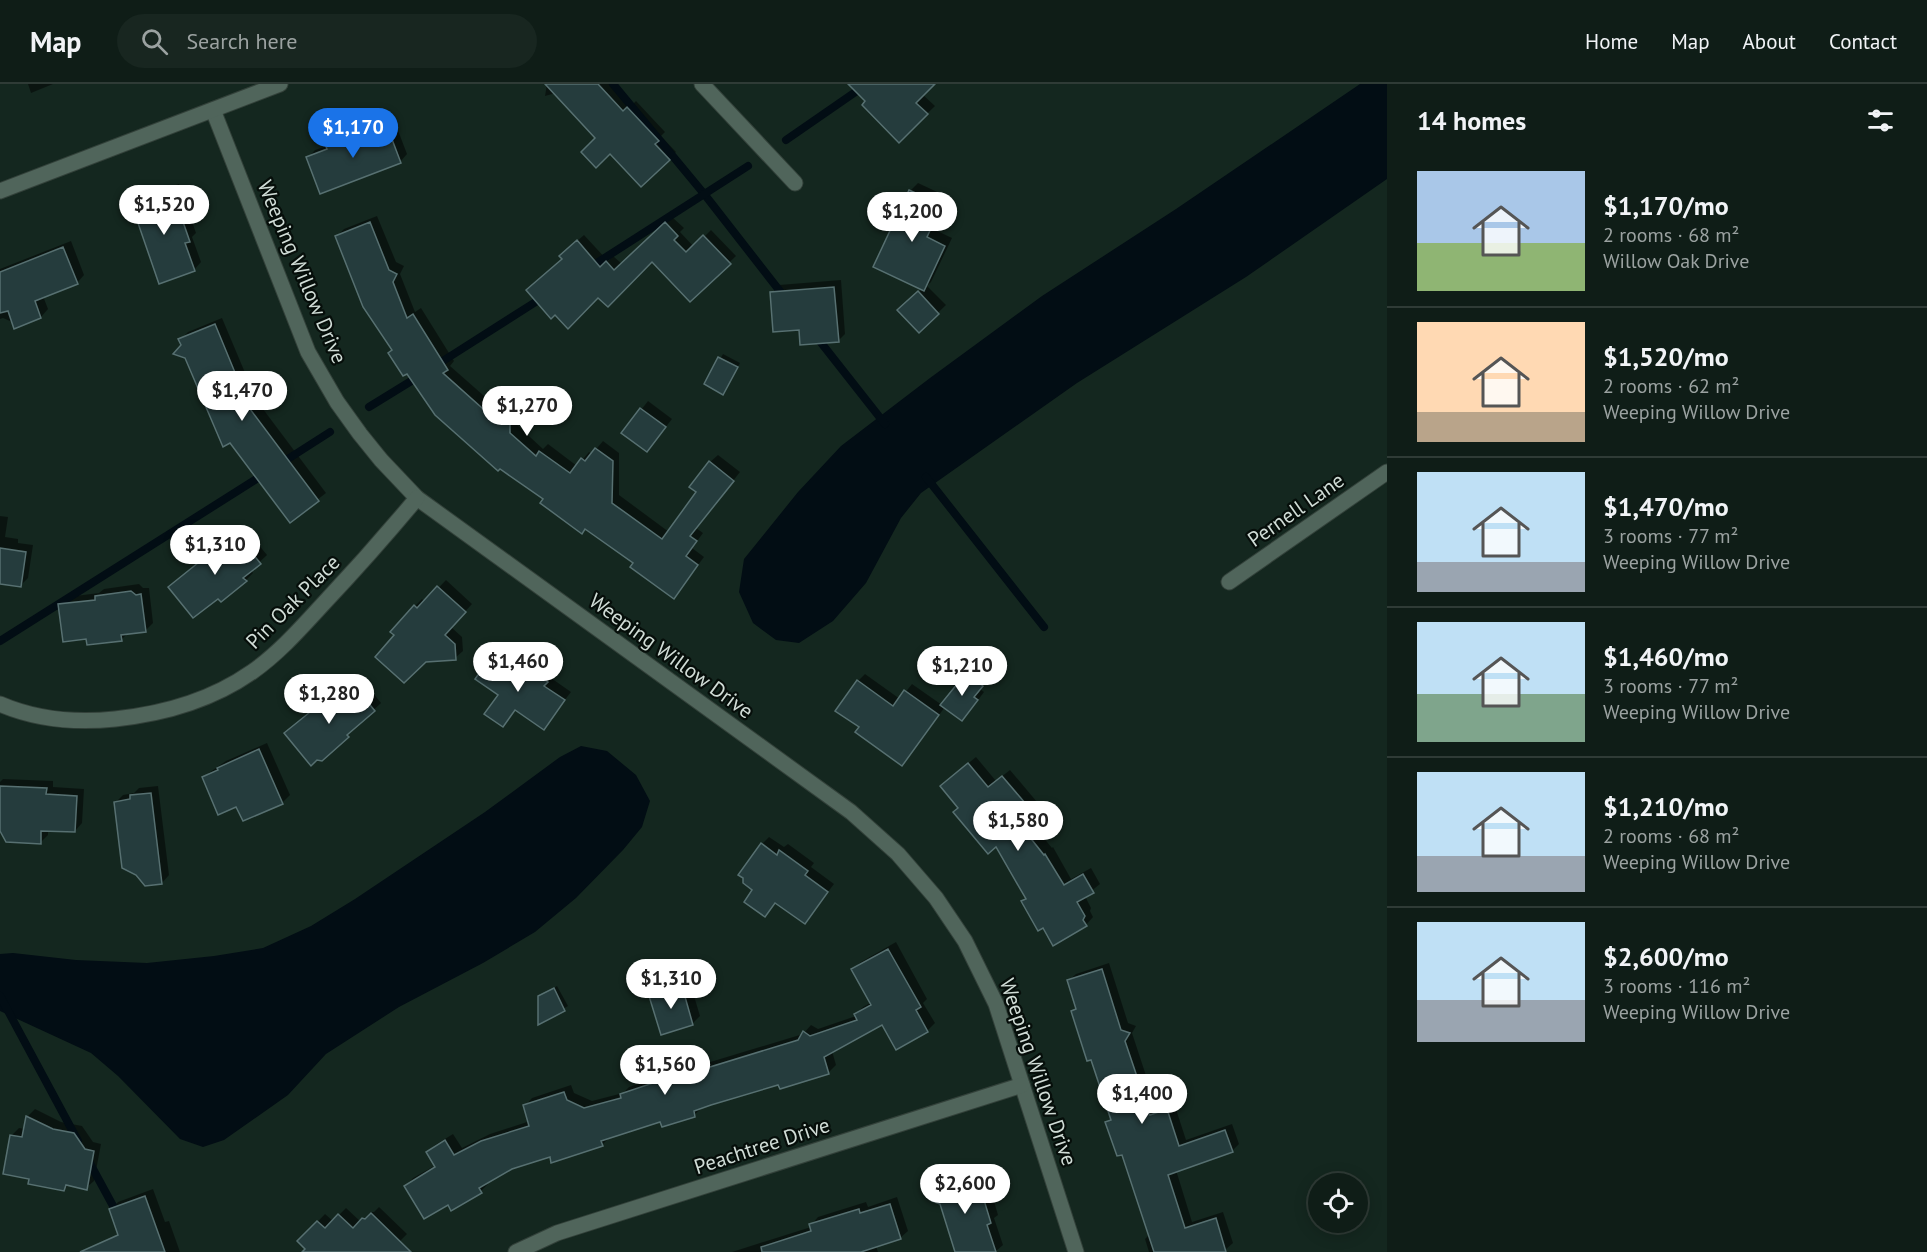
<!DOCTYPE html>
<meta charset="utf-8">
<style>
:root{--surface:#0f1d17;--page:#182620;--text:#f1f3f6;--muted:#9ba2a1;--line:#2f3b36;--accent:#1a73e8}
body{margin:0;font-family:"PT Sans",sans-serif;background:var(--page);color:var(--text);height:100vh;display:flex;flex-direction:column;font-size:22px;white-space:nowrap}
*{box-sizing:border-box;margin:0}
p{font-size:20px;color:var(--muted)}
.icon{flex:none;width:33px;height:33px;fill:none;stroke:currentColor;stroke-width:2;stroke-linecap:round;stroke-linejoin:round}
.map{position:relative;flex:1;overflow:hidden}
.sheet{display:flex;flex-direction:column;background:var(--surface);width:540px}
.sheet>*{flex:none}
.controls{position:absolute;left:1308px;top:1089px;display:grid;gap:12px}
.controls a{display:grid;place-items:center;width:60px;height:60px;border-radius:50%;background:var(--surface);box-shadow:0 3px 15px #0003,0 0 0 2px var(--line);font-size:30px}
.price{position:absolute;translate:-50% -51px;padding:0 14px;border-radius:21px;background:#fff;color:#222;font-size:20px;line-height:39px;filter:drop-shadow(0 2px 3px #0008)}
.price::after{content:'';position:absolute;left:50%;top:36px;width:18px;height:14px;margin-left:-9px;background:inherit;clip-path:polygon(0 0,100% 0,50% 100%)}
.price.selected{background:var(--accent);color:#fff}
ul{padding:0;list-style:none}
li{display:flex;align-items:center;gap:18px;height:150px;padding:0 30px}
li+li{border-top:2px solid var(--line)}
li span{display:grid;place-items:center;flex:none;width:168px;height:120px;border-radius:0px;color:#555}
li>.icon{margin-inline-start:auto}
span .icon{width:72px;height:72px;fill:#fffc;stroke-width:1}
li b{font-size:26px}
h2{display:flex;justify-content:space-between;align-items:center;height:72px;padding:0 30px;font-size:26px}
header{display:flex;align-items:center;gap:36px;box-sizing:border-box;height:84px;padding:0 30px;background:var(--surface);border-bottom:2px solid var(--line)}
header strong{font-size:28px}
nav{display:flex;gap:33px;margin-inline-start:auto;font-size:21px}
.search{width:420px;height:54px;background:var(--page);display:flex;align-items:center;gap:15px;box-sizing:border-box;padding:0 21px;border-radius:33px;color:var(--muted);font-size:22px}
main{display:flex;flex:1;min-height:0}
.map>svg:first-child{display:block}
</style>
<header>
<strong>Map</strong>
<div class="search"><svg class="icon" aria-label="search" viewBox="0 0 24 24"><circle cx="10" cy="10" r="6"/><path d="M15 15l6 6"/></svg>Search here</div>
<nav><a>Home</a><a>Map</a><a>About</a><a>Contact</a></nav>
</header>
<main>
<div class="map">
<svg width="1387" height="1168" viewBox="0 0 1387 1168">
<rect width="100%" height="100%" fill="#14271f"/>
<g fill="#020d14">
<polygon points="1360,0 1387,0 1387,95 1246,193 1077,299 921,409 901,434 866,499 833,537 799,559 776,556 753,539 739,508 744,475 798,408 841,362 930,294 1042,212 1176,125"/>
<polygon points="581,662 607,667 636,691 650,717 642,743 623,766 576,814 535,848 483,879 399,923 326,970 288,1011 224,1056 203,1063 180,1055 118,992 91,969 0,927 0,870 13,869 76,876 147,879 214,872 263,864 311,842 355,815 485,728 560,673"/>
</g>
<g fill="#0007">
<polygon points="28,0 53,0 31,9"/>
<polygon points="547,0 612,0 632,21 636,17 665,48 661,52 676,68 641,101 556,9 545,12"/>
<polygon points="850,0 933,0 922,10 935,22 899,57 867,17"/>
<polygon points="394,36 407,70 400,78 308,74 315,66 327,62 334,53 363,42 365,47"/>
<polygon points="918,99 948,113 933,145 952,154 931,198 927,202 946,221 919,247 899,226 922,205 875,182 911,106"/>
<polygon points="179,100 196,149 192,153 201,178 194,186 136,126 134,120 142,113"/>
<polygon points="377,132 396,178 404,182 400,190 415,228 421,224 454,277 450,282 508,333 517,333 517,341 543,365 548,360 577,382 589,368 592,370 603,357 619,369 619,411 669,448 698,407 710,378 718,371 740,388 696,444 703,449 692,464 704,473 674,513 635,479 545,415 394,266 337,152 344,145"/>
<polygon points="672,133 684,144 680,148 694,163 711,146 736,172 690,216 652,176 608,221 564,174 568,165 584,151 608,177 613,172 622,180"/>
<polygon points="71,157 84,191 77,199 43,212 48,225 41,233 19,241 3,234 0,235 0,185"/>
<polygon points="841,196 845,250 838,257 800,244 772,209 779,201"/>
<polygon points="222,234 257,317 326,409 290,437 180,256 188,248"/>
<polygon points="723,270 740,279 723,309 706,300"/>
<polygon points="648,317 672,335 654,358 623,349"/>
<polygon points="0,432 8,433 5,453 18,455 18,459 33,461 28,494 21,501 0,499"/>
<polygon points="244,443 267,471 251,486 253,489 246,496 221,516 221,461 231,448 236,449"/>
<polygon points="446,496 472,520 451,543 462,553 463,567 455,574 396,551 415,522 422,515 425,518"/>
<polygon points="139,500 143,504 149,504 153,539 145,547 128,549 121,556 87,554 60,520 67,513 99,509 104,505"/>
<polygon points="504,560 527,576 530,573 554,590 551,594 571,608 543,644 516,625 502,641 500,610 477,595"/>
<polygon points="974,583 989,594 980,605 984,608 969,628 962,635 945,623 902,680 861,643 858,597 865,590 900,615 912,600 942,621"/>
<polygon points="360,593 381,619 321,676 294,642 333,609 336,613"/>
<polygon points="267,659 290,711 282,719 237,721 203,693 226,677"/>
<polygon points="976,673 996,697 1010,686 1037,718 1024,730 1052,764 1053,763 1071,795 1091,784 1100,800 1085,812 1091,824 1090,827 1093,833 1086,841 1043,842 1023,817 1027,814 996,760 960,724 949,695"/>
<polygon points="3,695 53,697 53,703 84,705 82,739 75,747 48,746 48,751 40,759 0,743 0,698"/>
<polygon points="158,702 169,791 162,799 116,718 123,711 134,709 139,704"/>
<polygon points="769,753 784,763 788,760 814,779 811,783 834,800 805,838 777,818 765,831 754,805 745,794 762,760"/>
<polygon points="896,858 927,915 923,919 935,939 927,947 882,939 832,967 836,981 828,989 779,999 702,1024 694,1031 661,1036 610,1053 602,1061 551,1071 511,1084 487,1098 488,1100 481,1107 449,1119 406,1102 413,1094 436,1081 428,1068 435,1061 453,1050 462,1064 490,1050 530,1037 525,1022 532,1014 571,1001 574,1009 592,1017 623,1009 629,1003 685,985 694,974 701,980 707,978 707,979 803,950 811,941 818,945 856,932 855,931 863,923 872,918 853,885 861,878"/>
<polygon points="1109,879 1128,939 1136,942 1132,949 1157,1025 1174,1019 1186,1056 1232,1040 1239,1060 1232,1067 1176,1086 1192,1138 1223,1128 1233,1159 1225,1166 1220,1168 1149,1168 1145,1155 1150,1150 1123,1069 1107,1038 1112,1033 1092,974 1073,927 1077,923 1068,897 1076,890"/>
<polygon points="689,895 700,932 693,939 662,949 650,912 658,905"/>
<polygon points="557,902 568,922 539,939 540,912"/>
<polygon points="35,1025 61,1038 82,1042 93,1058 101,1060 94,1097 86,1104 69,1101 64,1105 31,1094 12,1051 19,1044 25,1045 28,1032"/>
<polygon points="978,1083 984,1102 989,1100 998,1131 994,1134 1003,1161 995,1168 956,1168 935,1102 943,1094"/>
<polygon points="153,1105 165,1138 169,1137 180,1168 121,1168 119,1150 111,1126 118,1118"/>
<polygon points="897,1113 908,1147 900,1154 876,1162 878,1168 732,1168 811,1143 811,1141 818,1133 866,1118 868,1123"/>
<polygon points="379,1123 407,1150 392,1165 395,1168 310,1168 299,1157 325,1130 333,1137 346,1124 361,1138 371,1128 374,1128"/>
</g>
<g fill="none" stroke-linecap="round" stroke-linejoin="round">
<g stroke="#020d14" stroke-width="8">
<polyline points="613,0 705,111 786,215"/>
<polyline points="786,56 867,0"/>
<polyline points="589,184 748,82"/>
<polyline points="815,251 885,340"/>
<polyline points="435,282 545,212"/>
<polyline points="369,323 421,291"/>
<polyline points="280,380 330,348"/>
<polyline points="926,393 1044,543"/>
<polyline points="0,557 266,389"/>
<polyline points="0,912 78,1057"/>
<polyline points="87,1074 118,1131"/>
</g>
</g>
<g fill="#253c3d" stroke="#577071" stroke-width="1.5">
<polygon points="545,0 598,0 623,27 627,23 659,57 655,60 670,76 641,103 610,70 596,84 581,68 595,54"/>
<polygon points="848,0 935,0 916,19 928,30 899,59 862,21 865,17"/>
<polygon points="387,42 401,79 320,110 306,73 327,65 325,60 355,49 357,54"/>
<polygon points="172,106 190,158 185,159 195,187 159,200 138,139 129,134 135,126 133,120"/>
<polygon points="909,106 942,121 927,153 945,162 924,207 873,183"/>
<polygon points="370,138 389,186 397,190 393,198 407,234 413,230 448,286 443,289 500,340 510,340 510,349 536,372 539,367 570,389 581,374 585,377 595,364 613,377 612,419 662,455 696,408 689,403 709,377 734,397 690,452 697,457 686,472 698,481 674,515 630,483 633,479 585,445 582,450 540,419 543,415 500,385 498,387 435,331 407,290 403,292 388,269 392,266 363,223 335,152"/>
<polygon points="665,138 678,152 674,156 686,168 703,151 731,180 690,218 652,178 608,223 598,214 568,245 555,231 551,235 526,206 562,175 559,172 577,156 600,183 606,177 614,186"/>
<polygon points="63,163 78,200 35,217 41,234 14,245 8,227 0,229 0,188"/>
<polygon points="834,203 839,258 800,261 799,246 773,248 770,208"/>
<polygon points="918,207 939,230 919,249 897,226"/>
<polygon points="215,240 250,325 319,417 290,439 230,359 223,363 185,274 173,270 181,261 178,255"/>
<polygon points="718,273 738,283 723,311 704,300"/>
<polygon points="640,324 666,343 647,368 621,349"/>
<polygon points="236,449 261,480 243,494 247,497 221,518 218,515 193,534 168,503 219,462 222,454 228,456"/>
<polygon points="0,464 26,468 21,503 0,500"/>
<polygon points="437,502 466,528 445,551 455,560 456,576 426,578 404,599 375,573 394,551 390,548 414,521 417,524"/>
<polygon points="131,507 136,511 141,510 146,548 121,551 122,557 87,561 86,555 63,558 58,520 95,516 95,512"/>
<polygon points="495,567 519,583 522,579 548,598 544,602 565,616 544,646 515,626 503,643 484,630 498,611 475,595"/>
<polygon points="966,589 983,602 974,613 978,616 962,637 940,621"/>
<polygon points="857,596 893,622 904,606 939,631 902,682 855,648 859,643 835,627"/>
<polygon points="352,599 375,627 347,651 349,653 322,677 317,676 311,682 284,649 325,616 327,619"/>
<polygon points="259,665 283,720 243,737 236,723 218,731 202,693 218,686 217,684"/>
<polygon points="968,679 988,703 1002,692 1031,726 1017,737 1044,771 1045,770 1064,801 1083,790 1094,809 1077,818 1085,832 1083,836 1087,842 1053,862 1043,844 1038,847 1021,817 1026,815 996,763 988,770 953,728 958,724 940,702"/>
<polygon points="0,702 47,704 46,710 77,712 75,748 41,747 41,760 6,758 0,747"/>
<polygon points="151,709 162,800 145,802 136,791 122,784 114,718 130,715 130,711"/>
<polygon points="761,759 777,771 779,766 808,787 805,791 828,808 805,840 775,819 765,833 744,818 752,806 743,799 743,794 738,791"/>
<polygon points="888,865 921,923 916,926 928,948 896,966 882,941 824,973 829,990 780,1005 778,1001 711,1021 694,1027 695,1033 662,1043 660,1038 601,1057 603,1062 551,1079 550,1073 512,1085 479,1104 482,1109 451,1127 448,1121 424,1135 404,1102 435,1083 426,1068 445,1056 454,1071 481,1057 529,1042 523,1021 564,1008 567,1016 584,1024 621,1014 620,1010 680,990 685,981 693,986 699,984 700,986 798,956 803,947 810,952 857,936 854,930 871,921 851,885"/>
<polygon points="1102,885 1121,946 1130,949 1125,957 1150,1031 1167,1025 1179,1062 1225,1046 1233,1068 1168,1091 1185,1144 1216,1134 1226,1168 1154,1168 1122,1071 1117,1072 1105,1038 1111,1036 1091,976 1087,977 1071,927 1076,925 1067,896"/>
<polygon points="682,902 693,941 661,951 649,912"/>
<polygon points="554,904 565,927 538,941 538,912"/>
<polygon points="26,1032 53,1045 74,1049 85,1065 94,1067 87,1106 66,1101 64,1107 28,1100 29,1095 3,1090 10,1051 22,1053"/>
<polygon points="970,1090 976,1108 981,1106 991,1139 987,1141 996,1168 955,1168 940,1120 932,1117 936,1108 934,1101"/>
<polygon points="145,1112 165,1168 80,1168 118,1151 109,1125"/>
<polygon points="890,1120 901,1155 861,1168 762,1168 761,1163 811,1147 809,1140 859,1125 860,1129"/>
<polygon points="371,1129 411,1168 302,1168 305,1165 297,1157 317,1137 325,1144 338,1130 353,1144 362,1134 365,1135"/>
</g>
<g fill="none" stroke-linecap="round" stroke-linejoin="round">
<defs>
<g id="minor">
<polyline points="702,0 795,99"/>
<polyline points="213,26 308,268 337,318 360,350 381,376 417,414 851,728 898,770 936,814 965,857 996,920 1076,1168"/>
<polyline points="1229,498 1387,388"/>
<path d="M0,620C37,636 76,639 115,635C163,630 212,616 252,588C279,569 301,544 324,519C356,485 387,450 417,414"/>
<polyline points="516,1168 557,1149 1022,1001"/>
</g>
<polyline id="tertiary" points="0,107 280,0"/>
</defs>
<use href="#minor" stroke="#33413a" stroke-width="17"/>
<use href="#tertiary" stroke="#33413a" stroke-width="17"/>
<use href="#minor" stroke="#50655b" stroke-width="15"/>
<use href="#tertiary" stroke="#50655b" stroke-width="15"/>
</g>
<g text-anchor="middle" stroke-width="4.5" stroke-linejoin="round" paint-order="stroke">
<g font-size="21" fill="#d0dcd6" stroke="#060e0a">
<text transform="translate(302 188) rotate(67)" y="7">Weeping Willow Drive</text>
<text transform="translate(1296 426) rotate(-35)" y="7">Pernell Lane</text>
<text transform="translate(293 518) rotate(-45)" y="7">Pin Oak Place</text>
<text transform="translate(671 572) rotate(36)" y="7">Weeping Willow Drive</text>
<text transform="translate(1038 988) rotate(71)" y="7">Weeping Willow Drive</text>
<text transform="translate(762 1062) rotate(-18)" y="7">Peachtree Drive</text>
</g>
</g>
</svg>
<div class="controls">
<a><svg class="icon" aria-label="locate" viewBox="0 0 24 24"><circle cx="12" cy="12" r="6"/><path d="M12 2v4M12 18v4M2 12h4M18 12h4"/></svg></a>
</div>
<b class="price selected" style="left:353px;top:75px">$1,170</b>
<b class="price" style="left:164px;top:152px">$1,520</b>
<b class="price" style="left:912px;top:159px">$1,200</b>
<b class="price" style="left:242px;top:338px">$1,470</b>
<b class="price" style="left:527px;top:353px">$1,270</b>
<b class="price" style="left:215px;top:492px">$1,310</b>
<b class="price" style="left:518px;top:609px">$1,460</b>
<b class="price" style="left:962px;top:613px">$1,210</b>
<b class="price" style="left:329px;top:641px">$1,280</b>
<b class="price" style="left:1018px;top:768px">$1,580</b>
<b class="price" style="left:671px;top:926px">$1,310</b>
<b class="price" style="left:665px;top:1012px">$1,560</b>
<b class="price" style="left:1142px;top:1041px">$1,400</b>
<b class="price" style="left:965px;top:1131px">$2,600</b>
</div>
<section class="sheet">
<h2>14 homes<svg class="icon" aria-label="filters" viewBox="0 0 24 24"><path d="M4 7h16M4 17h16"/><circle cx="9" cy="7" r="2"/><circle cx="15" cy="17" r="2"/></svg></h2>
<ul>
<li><span style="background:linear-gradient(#a9c7e8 60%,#8fb573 0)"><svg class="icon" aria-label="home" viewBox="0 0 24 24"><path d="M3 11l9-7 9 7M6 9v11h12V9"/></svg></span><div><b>$1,170/mo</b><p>2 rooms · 68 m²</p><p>Willow Oak Drive</p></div></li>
<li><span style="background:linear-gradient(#ffd9b3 75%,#b9a48a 0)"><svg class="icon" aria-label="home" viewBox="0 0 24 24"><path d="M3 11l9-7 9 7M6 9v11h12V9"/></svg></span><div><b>$1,520/mo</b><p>2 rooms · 62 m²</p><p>Weeping Willow Drive</p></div></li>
<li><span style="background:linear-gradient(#bfe0f5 75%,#9aa5b1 0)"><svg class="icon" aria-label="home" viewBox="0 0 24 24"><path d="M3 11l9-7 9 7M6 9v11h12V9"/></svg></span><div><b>$1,470/mo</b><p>3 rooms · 77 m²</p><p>Weeping Willow Drive</p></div></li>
<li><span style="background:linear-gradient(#bfe0f5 60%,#7fa58c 0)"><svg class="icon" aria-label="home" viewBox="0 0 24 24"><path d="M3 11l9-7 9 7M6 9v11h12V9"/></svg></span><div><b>$1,460/mo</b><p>3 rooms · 77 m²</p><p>Weeping Willow Drive</p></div></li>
<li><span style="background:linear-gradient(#bfe0f5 70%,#9aa5b1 0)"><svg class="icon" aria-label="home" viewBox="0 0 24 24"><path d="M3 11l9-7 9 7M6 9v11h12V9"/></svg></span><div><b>$1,210/mo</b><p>2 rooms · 68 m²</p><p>Weeping Willow Drive</p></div></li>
<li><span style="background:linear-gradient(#bfe0f5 65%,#9aa5b1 0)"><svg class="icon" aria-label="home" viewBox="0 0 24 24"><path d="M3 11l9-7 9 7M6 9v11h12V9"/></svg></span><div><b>$2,600/mo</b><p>3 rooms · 116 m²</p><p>Weeping Willow Drive</p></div></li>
</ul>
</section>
</main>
